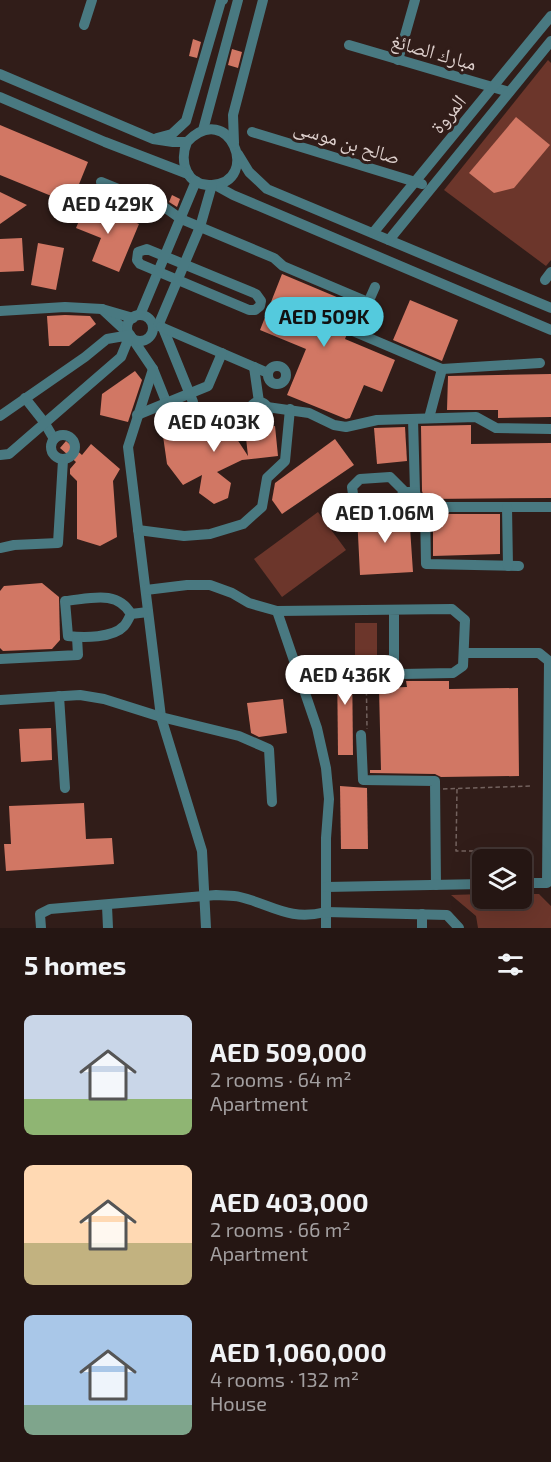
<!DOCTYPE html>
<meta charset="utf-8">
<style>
:root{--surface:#251613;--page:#2d1f1c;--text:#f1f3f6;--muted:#a39fa0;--line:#423533;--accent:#54cadd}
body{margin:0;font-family:"Exo 2","Noto Naskh Arabic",sans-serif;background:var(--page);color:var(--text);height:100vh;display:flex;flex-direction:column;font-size:22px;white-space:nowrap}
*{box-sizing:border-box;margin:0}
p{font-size:20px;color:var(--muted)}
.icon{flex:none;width:33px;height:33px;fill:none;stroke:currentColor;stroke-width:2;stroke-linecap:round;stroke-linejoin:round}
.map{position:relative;height:928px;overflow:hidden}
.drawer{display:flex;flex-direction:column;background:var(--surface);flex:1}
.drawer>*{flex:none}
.controls{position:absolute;left:472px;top:849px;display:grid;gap:12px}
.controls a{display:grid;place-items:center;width:60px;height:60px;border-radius:9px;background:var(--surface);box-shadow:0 6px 24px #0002,0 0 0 2px var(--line);font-size:30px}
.price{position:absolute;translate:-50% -51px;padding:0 14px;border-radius:21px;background:#fff;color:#222;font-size:20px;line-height:39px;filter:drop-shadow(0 2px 3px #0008)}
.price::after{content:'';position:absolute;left:50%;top:36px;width:18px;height:14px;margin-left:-9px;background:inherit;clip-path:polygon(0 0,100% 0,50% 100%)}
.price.current{background:var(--accent);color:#111}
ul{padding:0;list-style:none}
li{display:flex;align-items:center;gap:18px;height:150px;padding:0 24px}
li span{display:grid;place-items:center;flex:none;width:168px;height:120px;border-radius:9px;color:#555}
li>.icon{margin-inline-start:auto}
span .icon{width:72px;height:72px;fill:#fffc;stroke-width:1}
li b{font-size:26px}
h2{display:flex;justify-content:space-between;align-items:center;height:72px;padding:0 24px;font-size:26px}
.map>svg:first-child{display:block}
</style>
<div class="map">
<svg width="551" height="928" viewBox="0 0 551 928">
<rect width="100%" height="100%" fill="#311d19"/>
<g fill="#6c362b">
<polygon points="548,60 551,63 551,260 546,266 444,190"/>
<polygon points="318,512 346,550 282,597 254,559"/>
<rect x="355" y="623" width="22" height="38"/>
<polygon points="483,894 483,898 522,898 522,894 539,894 551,906 551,928 478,928 476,916 451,895"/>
</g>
<g fill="#d17764">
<polygon points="193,39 201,42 197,58 189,56"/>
<polygon points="232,49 242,52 238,68 228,65"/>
<polygon points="516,117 550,145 514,188 494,193 469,173"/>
<polygon points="0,125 88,162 71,204 0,175"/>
<polygon points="0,192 27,205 0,224"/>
<polygon points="172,195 180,199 177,207 169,202"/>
<polygon points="87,202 139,224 119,272 92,261 101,238 76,228"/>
<polygon points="22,238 24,271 0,272 0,239"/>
<polygon points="38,243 64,248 56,290 31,285"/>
<polygon points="282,274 358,306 345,339 395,360 382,392 364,385 350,418 346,419 287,395 306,349 260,330"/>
<polygon points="410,300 458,320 442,361 393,340"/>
<polygon points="65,315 90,316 96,324 69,346 49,346 47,316"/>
<polygon points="135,371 142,380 128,422 100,415 102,394"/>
<polygon points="551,374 551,417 498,418 498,410 447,410 448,376"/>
<polygon points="220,413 248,456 245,429 275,426 278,456 242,460 217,472 231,483 228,498 214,504 199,493 202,475 183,485 167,464 163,436 183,430 182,424 194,418 207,427 206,418"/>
<polygon points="471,425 471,444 551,443 551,498 427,499 424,497 422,491 421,426"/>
<polygon points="405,427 407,461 377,464 374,428"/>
<polygon points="335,439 354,465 282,514 272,500 275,483"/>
<polygon points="66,441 82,455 91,444 120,469 113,481 117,537 100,546 77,539 77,481 70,474 70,469 76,462 60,448"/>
<polygon points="394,513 409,513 413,572 360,575 357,515 365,517"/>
<polygon points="433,514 500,514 500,554 433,556"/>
<polygon points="42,583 59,597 60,640 52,649 3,651 0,648 0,591 4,586"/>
<polygon points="337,658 352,658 353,755 338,755"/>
<polygon points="406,681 449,681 449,689 518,688 519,776 441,777 435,774 370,773 370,770 381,770 379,688 407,687"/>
<polygon points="283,699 287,733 259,737 251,733 247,703"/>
<polygon points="51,728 52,760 21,762 19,729"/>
<polygon points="340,786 367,788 368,849 341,849"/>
<polygon points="84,803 86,839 112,838 114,864 6,871 4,844 11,844 9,806"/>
</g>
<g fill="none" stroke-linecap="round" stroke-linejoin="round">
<g stroke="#73625e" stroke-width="1.5" stroke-dasharray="4.5 3" stroke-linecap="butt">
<polyline points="366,661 367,729"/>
<polyline points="443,789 531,786"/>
<polyline points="457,789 456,851 515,851"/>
</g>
<g stroke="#497981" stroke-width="10">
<polyline points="84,25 92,0"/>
<polyline points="349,45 509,92"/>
<polyline points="398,60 415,0"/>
<path d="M0,74L153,139L173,142H187C229,98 262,182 212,185C186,187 179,161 187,142"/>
<polyline points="0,97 105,142 188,174"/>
<polyline points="203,130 238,0"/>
<polyline points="252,132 422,184"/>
<polyline points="157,138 172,134 186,121 221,1 223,0"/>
<polyline points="234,143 233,115 263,0"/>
<polyline points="238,154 249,172 267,189 551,308"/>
<polyline points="101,182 167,209 181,219 274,258 283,266 368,302"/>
<polyline points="215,185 233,195 551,330"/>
<polyline points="373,233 551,16"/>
<polyline points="389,240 551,41"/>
<polygon points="147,249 256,294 261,301 260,306 255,310 249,310 140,264 137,260 138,252"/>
<polyline points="545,280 551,272"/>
<polyline points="375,287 355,332 442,369 540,363"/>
<polyline points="102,309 130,335 153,369 171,414 181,417 191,411 193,402 163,328"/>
<polyline points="0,311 65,307 102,309 133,318"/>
<polyline points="140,315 196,181"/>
<circle cx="140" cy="328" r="13"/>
<polyline points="158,326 200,227 212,185"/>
<polyline points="161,327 268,373"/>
<circle cx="277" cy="375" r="9"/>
<polyline points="254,367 259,402"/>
<polyline points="153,369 128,447 161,717 202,851 206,928"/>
<polyline points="25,398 44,422 54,439"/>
<circle cx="259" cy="411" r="9"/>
<polyline points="267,407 309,413 334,425 346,427 377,420 476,417 496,428 551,429"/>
<polyline points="137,415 208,386 222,353"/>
<polyline points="0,416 85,357 107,339 130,335 121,357 9,454 0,455"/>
<polyline points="429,418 442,369"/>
<polyline points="413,419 415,492 418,501 425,507 426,564 519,566"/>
<circle cx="63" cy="447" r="12"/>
<polyline points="405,492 391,507 364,510 354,501 352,487 360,479 390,477 405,492 415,492"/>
<polyline points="425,507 551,507"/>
<polyline points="507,507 508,566"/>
<polyline points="138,530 184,536 210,534 243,524 262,507 267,478 285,461 290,409"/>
<polyline points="0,548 14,545 58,543 63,460"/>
<polyline points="146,590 187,585 210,585 232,593 249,603 277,611 452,609 465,620 463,666 453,673 402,674 394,666 394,610"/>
<polyline points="277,611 317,728 326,768 329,799 326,838 326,928"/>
<path d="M131,614C129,618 127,623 124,626C113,638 84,638 68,636L65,601C89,599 117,589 131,614L148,612"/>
<polyline points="464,653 539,653 549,661 547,883 522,883"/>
<polyline points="0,659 78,655 77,637"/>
<polyline points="59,696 65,788"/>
<polyline points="0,700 80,695 104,699 161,717 239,736 269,749 272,802"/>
<polyline points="361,735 363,780 435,781 436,885"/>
<polyline points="326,887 483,884"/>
<polyline points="107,906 108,928"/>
<polyline points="422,914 422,928"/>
<path d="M41,928L40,914L50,909L216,895C224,896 232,895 240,897C273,905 288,921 326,912L447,915L459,928"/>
</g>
</g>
<g text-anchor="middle" stroke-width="6" stroke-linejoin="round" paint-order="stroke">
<g font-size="20" fill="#ddcfcc" stroke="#311d19">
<text transform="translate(434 52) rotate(16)" y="7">مبارك الصائغ</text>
<text transform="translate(448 114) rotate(-51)" y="7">المروة</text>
<text transform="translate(347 142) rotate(17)" y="7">صالح بن موسى</text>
</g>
</g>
</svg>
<div class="controls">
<a><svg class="icon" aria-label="layers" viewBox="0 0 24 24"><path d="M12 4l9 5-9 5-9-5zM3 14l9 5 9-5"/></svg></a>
</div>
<b class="price" style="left:108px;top:235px">AED 429K</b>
<b class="price current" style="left:324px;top:348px">AED 509K</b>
<b class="price" style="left:214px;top:453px">AED 403K</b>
<b class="price" style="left:385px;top:544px">AED 1.06M</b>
<b class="price" style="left:345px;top:706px">AED 436K</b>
</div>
<section class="drawer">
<h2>5 homes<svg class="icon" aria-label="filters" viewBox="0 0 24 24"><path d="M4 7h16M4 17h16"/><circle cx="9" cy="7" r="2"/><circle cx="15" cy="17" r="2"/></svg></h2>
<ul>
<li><span style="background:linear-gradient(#c9d6e8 70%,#8fb573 0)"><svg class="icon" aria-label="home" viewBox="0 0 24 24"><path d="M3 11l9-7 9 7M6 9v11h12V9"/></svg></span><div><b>AED 509,000</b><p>2 rooms · 64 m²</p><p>Apartment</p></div></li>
<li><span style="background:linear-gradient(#ffd9b3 65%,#c2b280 0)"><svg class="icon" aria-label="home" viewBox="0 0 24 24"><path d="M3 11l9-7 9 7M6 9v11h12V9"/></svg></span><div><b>AED 403,000</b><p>2 rooms · 66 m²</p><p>Apartment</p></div></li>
<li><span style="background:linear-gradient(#a9c7e8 75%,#7fa58c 0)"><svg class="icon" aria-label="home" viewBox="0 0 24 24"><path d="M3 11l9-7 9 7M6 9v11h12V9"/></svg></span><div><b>AED 1,060,000</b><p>4 rooms · 132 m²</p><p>House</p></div></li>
</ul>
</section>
